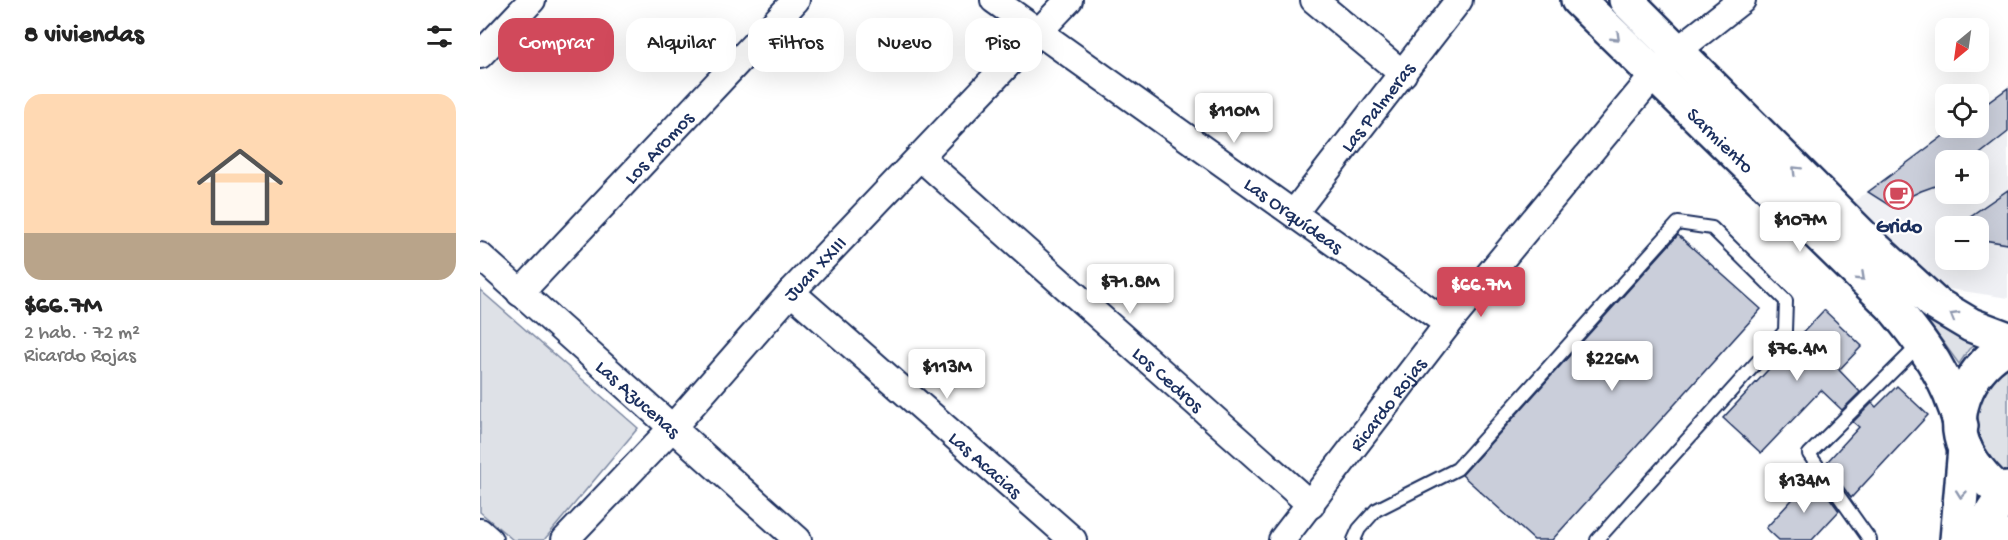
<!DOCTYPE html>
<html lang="es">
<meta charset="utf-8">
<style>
:root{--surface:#fff;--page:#f6f6f6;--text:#222;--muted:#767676;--line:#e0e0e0;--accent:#d1495b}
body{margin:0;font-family:"Gochi Hand",sans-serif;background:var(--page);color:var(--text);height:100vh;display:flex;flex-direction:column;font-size:22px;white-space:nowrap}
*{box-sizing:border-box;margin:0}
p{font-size:20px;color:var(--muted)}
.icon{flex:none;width:33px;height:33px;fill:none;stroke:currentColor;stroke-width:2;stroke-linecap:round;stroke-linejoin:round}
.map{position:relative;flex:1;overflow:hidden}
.panel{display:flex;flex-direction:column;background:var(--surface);width:480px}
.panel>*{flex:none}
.guide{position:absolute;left:18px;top:18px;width:570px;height:54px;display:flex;gap:12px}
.needle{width:39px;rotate:209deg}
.buttons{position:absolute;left:1455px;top:18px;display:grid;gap:12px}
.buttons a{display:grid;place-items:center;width:54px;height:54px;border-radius:12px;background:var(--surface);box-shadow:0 6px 24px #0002;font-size:30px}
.price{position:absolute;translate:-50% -51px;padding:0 14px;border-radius:6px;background:#fff;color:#222;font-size:20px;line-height:39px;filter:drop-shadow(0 2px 3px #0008)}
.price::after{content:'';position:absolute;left:50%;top:36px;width:18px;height:14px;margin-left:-9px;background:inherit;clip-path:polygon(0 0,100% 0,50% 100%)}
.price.on{background:var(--accent);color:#fff}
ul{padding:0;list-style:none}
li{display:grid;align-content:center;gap:12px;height:318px;padding:0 24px}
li+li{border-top:2px solid var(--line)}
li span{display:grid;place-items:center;height:186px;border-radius:18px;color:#555}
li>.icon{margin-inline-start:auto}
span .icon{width:108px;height:108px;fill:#fffc;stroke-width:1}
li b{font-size:26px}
h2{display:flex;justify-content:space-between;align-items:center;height:72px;padding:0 24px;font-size:26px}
.tag{padding:0 21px;border-radius:18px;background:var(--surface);box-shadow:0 6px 24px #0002;font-size:21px;line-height:54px}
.tag.on{background:var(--accent);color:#fff}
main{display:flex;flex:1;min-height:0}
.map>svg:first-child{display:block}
</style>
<main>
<section class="panel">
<h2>8 viviendas<svg class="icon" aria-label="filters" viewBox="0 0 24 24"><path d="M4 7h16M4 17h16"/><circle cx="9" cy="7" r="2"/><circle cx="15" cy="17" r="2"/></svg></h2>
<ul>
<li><span style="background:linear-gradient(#ffd9b3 75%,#b9a48a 0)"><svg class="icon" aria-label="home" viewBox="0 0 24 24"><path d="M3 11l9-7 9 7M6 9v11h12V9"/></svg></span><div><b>$66.7M</b><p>2 hab. · 72 m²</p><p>Ricardo Rojas</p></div></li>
</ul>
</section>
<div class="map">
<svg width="1528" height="540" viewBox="0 0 1528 540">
<rect width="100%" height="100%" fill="#fff"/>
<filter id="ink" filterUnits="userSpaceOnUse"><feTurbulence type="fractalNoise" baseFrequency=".0167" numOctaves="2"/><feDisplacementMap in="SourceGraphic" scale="12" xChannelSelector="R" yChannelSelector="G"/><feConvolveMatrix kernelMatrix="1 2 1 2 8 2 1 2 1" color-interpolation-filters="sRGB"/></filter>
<g filter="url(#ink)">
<path fill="#eff0f4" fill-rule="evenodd" d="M1528,88V298L1463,288L1371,204L1474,128H1498L1499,110ZM1466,160H1498V194H1466ZM1466,226H1498V260H1466Z"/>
<g fill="#dee1e7" stroke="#7c88a2" stroke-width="1.5">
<polygon points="0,290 158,428 64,540 33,540 0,512"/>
<polygon points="1439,309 1499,341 1489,349 1479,364"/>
<polygon points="1528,359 1528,469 1522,477 1506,459 1491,416 1519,364"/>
</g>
<g fill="#caceda" stroke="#1b2f5e" stroke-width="1.5">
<polygon points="1528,88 1528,132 1492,160 1466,160 1466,182 1441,191 1410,206 1388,192 1474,128 1498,128 1498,110"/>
<polygon points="1528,190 1528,244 1498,239 1498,226 1476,226"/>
<polygon points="1198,235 1281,309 1072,540 1054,540 982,475"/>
<polygon points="1344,310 1382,346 1359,370 1380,392 1362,410 1341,390 1281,453 1243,418"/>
<polygon points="1417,386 1448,415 1371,498 1346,463 1379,427 1373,422 1392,403 1396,407"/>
<polygon points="1334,476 1359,511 1332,540 1299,540 1286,528"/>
</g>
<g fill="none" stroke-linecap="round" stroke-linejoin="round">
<defs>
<g id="service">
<polyline points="874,540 879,529 896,510 977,469 1198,223 1232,228 1306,301 1305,331 1117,540"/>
<polyline points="1390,540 1329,454 1439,345"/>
</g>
<g id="minor">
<path id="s1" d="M514,0L968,324"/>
<polyline points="834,0 923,74"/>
<polyline points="0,55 52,0"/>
<path id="s2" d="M440,157L831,505"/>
<path id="s3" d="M814,213L979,0"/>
<path id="s4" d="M0,256L318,540"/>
<path id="s5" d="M311,292L593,540"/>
<path id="s6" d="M40,293L316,0"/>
<polyline points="0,532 9,540"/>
<path id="s7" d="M85,540L193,427L311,292L589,0"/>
<path id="s8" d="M802,540L968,324L1174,75L1197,51L1262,0"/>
</g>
<g id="secondary">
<path id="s9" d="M1098,0L1412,306C1444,344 1468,377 1481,426"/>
<polyline points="1146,0 1390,244 1454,303 1491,325 1528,339"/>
<path d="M1528,347C1493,363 1468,411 1485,449C1494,467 1511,487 1528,497"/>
<polyline points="1477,540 1485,448"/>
<polyline points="1494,540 1528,489"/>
<polyline points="1522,540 1528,537"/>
</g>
</defs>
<use href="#service" stroke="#1b2f5e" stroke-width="16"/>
<use href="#minor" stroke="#1b2f5e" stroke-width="30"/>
<use href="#secondary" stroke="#1b2f5e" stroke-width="38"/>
<use href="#service" stroke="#fff" stroke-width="12"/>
<use href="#minor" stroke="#fff" stroke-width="26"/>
<use href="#secondary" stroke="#fff" stroke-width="33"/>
</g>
<defs><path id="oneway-chevron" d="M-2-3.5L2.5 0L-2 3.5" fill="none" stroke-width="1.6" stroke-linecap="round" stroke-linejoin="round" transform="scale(1.5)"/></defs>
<g stroke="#8d97ae">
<use href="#oneway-chevron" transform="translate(1136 37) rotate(44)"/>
<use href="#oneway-chevron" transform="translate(1316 170) rotate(-135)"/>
<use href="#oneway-chevron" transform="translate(1381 277) rotate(43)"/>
<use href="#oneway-chevron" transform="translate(1474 316) rotate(-150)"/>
<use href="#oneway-chevron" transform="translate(1481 494) rotate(96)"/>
</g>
</g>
<defs>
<symbol id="cafe-ring" viewBox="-11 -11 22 22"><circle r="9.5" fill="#fff" stroke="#d1495b" stroke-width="1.5"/><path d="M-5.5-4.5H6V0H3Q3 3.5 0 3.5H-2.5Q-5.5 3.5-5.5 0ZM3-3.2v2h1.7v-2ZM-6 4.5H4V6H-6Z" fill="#d1495b"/></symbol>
</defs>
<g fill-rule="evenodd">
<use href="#cafe-ring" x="1402" y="178" width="33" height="33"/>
</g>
<g text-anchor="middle" stroke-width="4.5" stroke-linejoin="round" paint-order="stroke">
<g font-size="20" fill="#1b2f5e" stroke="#fff">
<text dy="7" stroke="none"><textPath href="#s3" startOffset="135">Las Palmeras</textPath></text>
<text dy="7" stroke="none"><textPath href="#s9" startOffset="200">Sarmiento</textPath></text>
<text dy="7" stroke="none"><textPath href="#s6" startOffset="201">Los Aromos</textPath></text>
<text dy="7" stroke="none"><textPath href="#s1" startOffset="369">Las Orquídeas</textPath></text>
<text dy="7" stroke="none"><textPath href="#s7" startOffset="369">Juan XXIII</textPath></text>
<text dy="7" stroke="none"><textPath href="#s2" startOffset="333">Los Cedros</textPath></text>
<text dy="7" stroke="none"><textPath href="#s4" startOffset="213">Las Azucenas</textPath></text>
<text dy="7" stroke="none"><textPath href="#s8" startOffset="172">Ricardo Rojas</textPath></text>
<text dy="7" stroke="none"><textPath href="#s5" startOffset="260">Las Acacias</textPath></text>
</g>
<g font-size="20" font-weight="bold" fill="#1b2f5e" stroke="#fff">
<text x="1419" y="232">Grido</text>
</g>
</g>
</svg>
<div class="buttons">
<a><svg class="needle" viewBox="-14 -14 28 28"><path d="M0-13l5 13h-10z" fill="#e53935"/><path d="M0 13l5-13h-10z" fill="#767676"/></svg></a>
<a><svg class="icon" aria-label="locate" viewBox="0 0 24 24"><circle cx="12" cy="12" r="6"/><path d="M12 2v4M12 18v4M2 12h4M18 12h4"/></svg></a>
<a>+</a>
<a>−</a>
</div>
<b class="price" style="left:754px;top:144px">$110M</b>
<b class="price" style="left:1320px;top:253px">$107M</b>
<b class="price" style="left:650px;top:315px">$71.8M</b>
<b class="price on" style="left:1001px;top:318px">$66.7M</b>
<b class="price" style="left:1317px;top:382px">$76.4M</b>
<b class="price" style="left:1132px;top:392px">$226M</b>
<b class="price" style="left:467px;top:400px">$113M</b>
<b class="price" style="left:1324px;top:514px">$134M</b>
<div class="guide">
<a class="tag on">Comprar</a>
<a class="tag">Alquilar</a>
<a class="tag">Filtros</a>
<a class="tag">Nuevo</a>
<a class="tag">Piso</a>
</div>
</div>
</main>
